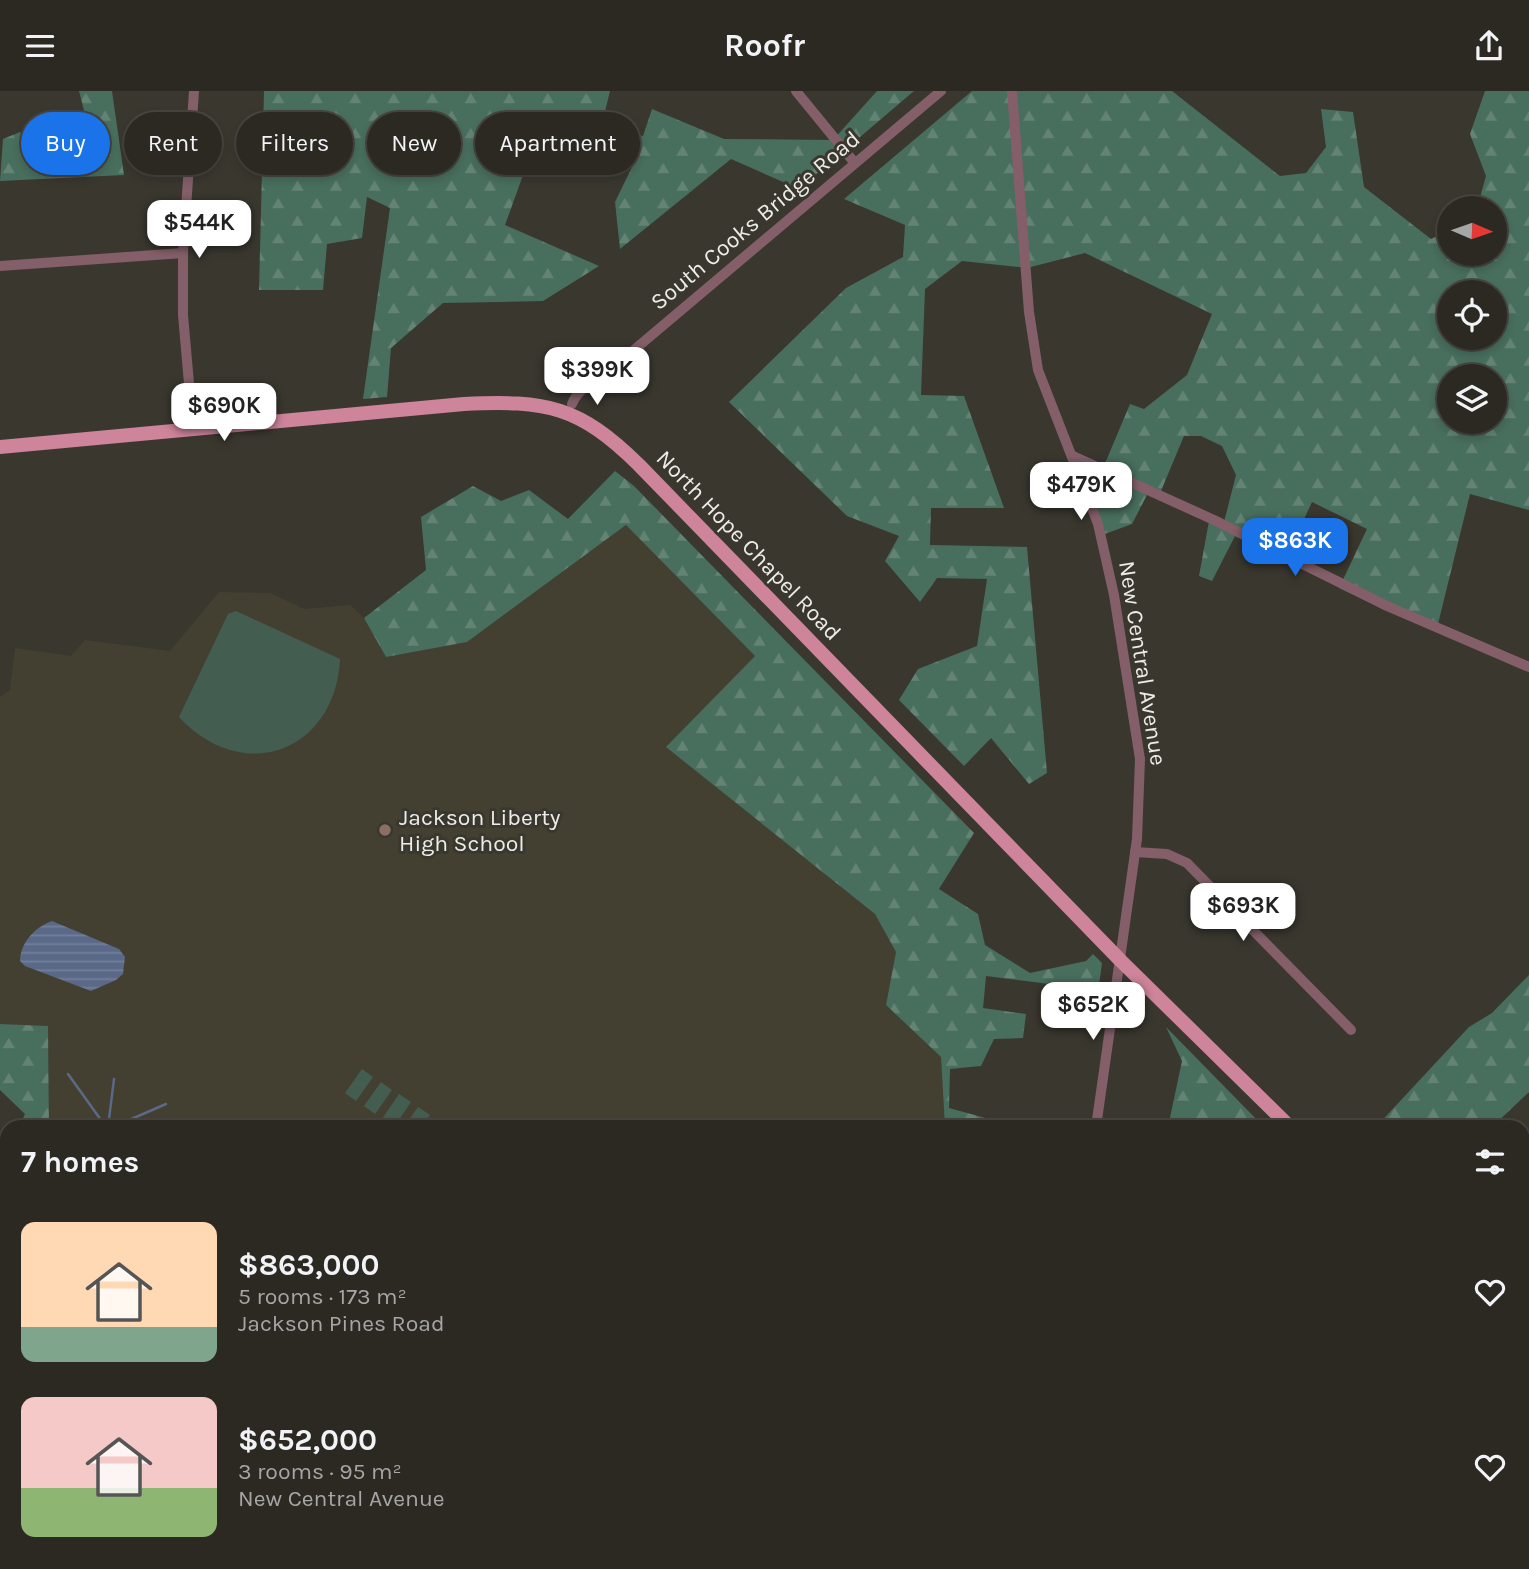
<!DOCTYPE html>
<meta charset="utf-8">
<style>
:root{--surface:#2c2923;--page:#34312b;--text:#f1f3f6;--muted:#a6a6a6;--line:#484541;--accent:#1a73e8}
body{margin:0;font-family:Karla,sans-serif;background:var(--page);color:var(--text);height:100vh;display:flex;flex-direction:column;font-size:26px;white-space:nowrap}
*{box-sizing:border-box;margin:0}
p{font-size:23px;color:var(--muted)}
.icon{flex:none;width:38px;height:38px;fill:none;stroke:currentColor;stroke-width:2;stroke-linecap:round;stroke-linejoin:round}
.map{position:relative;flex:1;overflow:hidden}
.drawer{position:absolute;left:0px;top:1029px;width:1530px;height:450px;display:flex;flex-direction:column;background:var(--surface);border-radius:21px 21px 0 0;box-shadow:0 4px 10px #0003,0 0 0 2px var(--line)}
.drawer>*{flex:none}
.top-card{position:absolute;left:21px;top:21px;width:700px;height:63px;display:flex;gap:14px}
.needle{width:46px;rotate:92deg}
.tools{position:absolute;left:1437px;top:105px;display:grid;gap:14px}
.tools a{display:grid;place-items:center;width:70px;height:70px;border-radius:50%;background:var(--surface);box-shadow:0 4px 10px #0003,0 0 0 2px var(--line);font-size:35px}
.price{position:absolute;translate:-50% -60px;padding:0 16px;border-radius:14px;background:#fff;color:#222;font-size:23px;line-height:46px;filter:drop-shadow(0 2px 4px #0008)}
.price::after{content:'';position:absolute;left:50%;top:42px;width:21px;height:16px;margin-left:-10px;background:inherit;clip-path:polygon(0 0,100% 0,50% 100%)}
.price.on{background:var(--accent);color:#fff}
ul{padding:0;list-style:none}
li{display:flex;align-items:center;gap:21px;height:175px;padding:0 21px}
li span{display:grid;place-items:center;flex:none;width:196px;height:140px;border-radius:14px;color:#555}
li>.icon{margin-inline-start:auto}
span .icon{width:84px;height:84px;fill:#fffc;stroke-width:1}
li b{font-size:30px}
h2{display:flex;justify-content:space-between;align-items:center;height:84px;padding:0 21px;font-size:30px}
.chip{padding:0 24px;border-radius:32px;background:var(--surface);box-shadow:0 4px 10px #0003,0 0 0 2px var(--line);font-size:24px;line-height:63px}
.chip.on{background:var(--accent);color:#fff}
header{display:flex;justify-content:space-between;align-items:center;height:91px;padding:0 21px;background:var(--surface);font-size:32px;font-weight:700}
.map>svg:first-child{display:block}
</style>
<header><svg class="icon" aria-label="menu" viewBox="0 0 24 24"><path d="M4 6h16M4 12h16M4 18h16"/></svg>Roofr<svg class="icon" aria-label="share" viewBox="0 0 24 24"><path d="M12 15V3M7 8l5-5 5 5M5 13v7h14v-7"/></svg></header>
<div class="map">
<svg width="1529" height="1478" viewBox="0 0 1529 1478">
<defs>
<pattern id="grass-tufts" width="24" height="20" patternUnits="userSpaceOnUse" patternTransform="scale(1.75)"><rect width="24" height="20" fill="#435e51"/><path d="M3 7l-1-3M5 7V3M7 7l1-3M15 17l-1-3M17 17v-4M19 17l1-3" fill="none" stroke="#5e756a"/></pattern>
<pattern id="forest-firs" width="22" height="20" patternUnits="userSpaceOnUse" patternTransform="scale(1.75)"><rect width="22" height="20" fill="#486e5d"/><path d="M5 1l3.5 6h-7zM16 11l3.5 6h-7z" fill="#638374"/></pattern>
<pattern id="water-rules" width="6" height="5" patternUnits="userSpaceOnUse" patternTransform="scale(1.75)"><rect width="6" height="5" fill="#5a6988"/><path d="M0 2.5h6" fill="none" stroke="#727f99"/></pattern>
</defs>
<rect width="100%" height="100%" fill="#3a372f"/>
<g fill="#444031">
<polygon points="626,434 755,565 667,656 875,823 896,861 886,914 941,966 945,1036 49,1036 48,935 0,933 0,606 10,599 15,557 71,565 85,549 170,560 219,501 270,502 304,518 350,514 364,527 386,566 467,551"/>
<polygon points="154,1472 924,1472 927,1478 163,1478"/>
</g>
<polygon fill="url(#grass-tufts)" points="924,1472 961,1472 961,1478 927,1478"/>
<g fill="url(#forest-firs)" fill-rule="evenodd">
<polygon points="79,0 112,0 124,84 0,90 3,48 20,41 45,71 77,72 92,51"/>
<polygon points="264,0 610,0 602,33 643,45 652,18 724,48 833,49 877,0 914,0 799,98 731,68 620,158 615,111 634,72 575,51 523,84 505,134 599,175 543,210 443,212 391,257 387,306 363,308 390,117 367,106 362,147 327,153 323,199 259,199"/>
<path d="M972,0H1172L1280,85L1306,82L1326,56L1321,18L1353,21L1364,96L1431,148L1449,139V163H1494V117H1477L1486,85L1470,43L1485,0H1529V419L1470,403L1436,541L1339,497L1367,438L1312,411L1285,469L1235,445L1212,490L1199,485L1209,430L1223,435L1236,384L1222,355L1201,345H1184L1158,407L1148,402L1132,433L1102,444L1073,369L1101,382L1130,313L1144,318L1187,284L1212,223L1085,162L1027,177L962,170L925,198L921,304L964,305L1004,417H931L930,454L1027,456L1047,682L1029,693L991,647L964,675L899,609L918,578L977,555L987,488L937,487L920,511L885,470L899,445L847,425L729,311L846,197L903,166L905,134L844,108ZM1449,201H1494V247H1449ZM1449,285H1494V331H1449Z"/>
<polygon points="615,380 634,395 974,742 939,798 978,823 985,854 1030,882 1086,870 1093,863 1102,872 1096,916 1049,893 986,885 983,917 1026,923 1023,947 994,948 981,975 950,978 949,1017 1000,1031 999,1036 945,1036 941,966 886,914 896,861 875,823 666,656 755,565 626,434 467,551 386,566 364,527 426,479 421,426 473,395 501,410 529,399 568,428"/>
<polygon points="1529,884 1529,1001 1492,1036 1376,1036 1469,936 1492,922"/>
<polygon points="0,933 48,935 49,1036 19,1036 25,1023 0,999"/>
<polygon points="1166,936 1264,1036 1168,1036 1182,970"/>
<polygon points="1529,1412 1529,1478 1127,1478 1127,1472 1522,1472 1523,1415"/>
<rect x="961" y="1472" width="41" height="6"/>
</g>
<g fill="#435e51">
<path d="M236,520L340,568C335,661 243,695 179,626L228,523Z"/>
<polygon points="362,978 373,986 356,1010 345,1002"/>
<polygon points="381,991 392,999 375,1023 364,1015"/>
<polygon points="399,1003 411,1011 394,1036 382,1028"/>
<polygon points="418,1016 430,1024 421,1036 404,1036"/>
<path d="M332,1472H422C401,1478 353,1478 332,1472Z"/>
</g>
<path fill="url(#water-rules)" d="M52,830L119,858L125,866L123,883L116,889L91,900L25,875L20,870C20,852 35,836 52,830Z"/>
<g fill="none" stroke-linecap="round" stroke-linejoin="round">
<g stroke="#5a6988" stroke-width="2.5">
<polyline points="68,983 106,1036"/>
<polyline points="108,1036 114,988"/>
<polyline points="113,1036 166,1013"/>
</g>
<g stroke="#845f69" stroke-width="10">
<polyline points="796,0 854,71"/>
<polyline points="1012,0 1029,221 1038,279 1098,433 1114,504 1140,668 1137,748 1096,1036"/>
<polyline points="0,175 183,162"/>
<path d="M572,313C576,303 586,293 596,291L941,0"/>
<polyline points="193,338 183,224 183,162 194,0"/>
<polyline points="1073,365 1214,429 1387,515 1529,576"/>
<polyline points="1135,761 1167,763 1187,772 1351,939"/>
<polyline points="1522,1177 1529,1171"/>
<polyline points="1067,1472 1067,1478"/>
</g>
<g stroke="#ce849a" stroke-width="14">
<path d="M0,356L464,313C547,309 579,315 639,374L1121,870L1290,1036"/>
<polyline points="1522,1269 1529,1276"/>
</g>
</g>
<circle fill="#8d6e63" stroke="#3a372f" stroke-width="2.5" cx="385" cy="739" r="7"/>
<g text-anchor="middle" stroke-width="6" stroke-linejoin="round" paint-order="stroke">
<g font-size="23" fill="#edece7" stroke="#3a372f">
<text transform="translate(755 129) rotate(-40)" y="8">South Cooks Bridge Road</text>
<text transform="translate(749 454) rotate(46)" y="8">North Hope Chapel Road</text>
<text transform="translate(1143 572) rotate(81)" y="8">New Central Avenue</text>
</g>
<g font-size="23" fill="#edece7" stroke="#3a372f" text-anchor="start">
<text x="399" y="734">Jackson Liberty<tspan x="399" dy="26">High School</tspan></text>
</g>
</g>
</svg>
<div class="tools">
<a><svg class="needle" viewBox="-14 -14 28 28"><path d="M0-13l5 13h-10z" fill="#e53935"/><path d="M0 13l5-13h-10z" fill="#a6a6a6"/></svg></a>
<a><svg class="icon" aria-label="locate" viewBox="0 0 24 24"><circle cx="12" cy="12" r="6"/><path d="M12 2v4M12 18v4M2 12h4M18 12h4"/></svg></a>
<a><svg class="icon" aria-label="layers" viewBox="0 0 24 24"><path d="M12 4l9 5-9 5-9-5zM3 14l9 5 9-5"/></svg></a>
</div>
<b class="price" style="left:199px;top:169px">$544K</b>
<b class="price" style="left:597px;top:316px">$399K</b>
<b class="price" style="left:224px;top:352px">$690K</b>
<b class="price" style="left:1081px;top:431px">$479K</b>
<b class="price on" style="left:1295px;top:487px">$863K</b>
<b class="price" style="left:1243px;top:852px">$693K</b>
<b class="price" style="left:1093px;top:951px">$652K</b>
<div class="top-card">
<a class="chip on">Buy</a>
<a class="chip">Rent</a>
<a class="chip">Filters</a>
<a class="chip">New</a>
<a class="chip">Apartment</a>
</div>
<section class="drawer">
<h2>7 homes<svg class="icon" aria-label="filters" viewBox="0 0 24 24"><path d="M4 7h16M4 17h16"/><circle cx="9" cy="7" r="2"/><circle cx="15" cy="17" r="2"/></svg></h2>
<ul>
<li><span style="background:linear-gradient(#ffd9b3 75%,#7fa58c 0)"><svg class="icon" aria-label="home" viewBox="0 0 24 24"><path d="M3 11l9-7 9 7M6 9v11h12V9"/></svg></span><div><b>$863,000</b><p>5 rooms · 173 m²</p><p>Jackson Pines Road</p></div><svg class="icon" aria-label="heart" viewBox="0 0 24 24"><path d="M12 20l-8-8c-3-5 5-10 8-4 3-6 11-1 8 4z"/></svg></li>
<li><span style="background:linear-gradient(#f6c9c9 65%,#8fb573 0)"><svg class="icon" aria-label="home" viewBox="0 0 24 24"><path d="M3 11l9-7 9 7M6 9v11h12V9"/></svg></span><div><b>$652,000</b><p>3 rooms · 95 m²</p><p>New Central Avenue</p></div><svg class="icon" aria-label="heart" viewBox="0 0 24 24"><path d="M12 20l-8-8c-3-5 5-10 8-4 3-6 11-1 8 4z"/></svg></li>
</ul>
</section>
</div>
